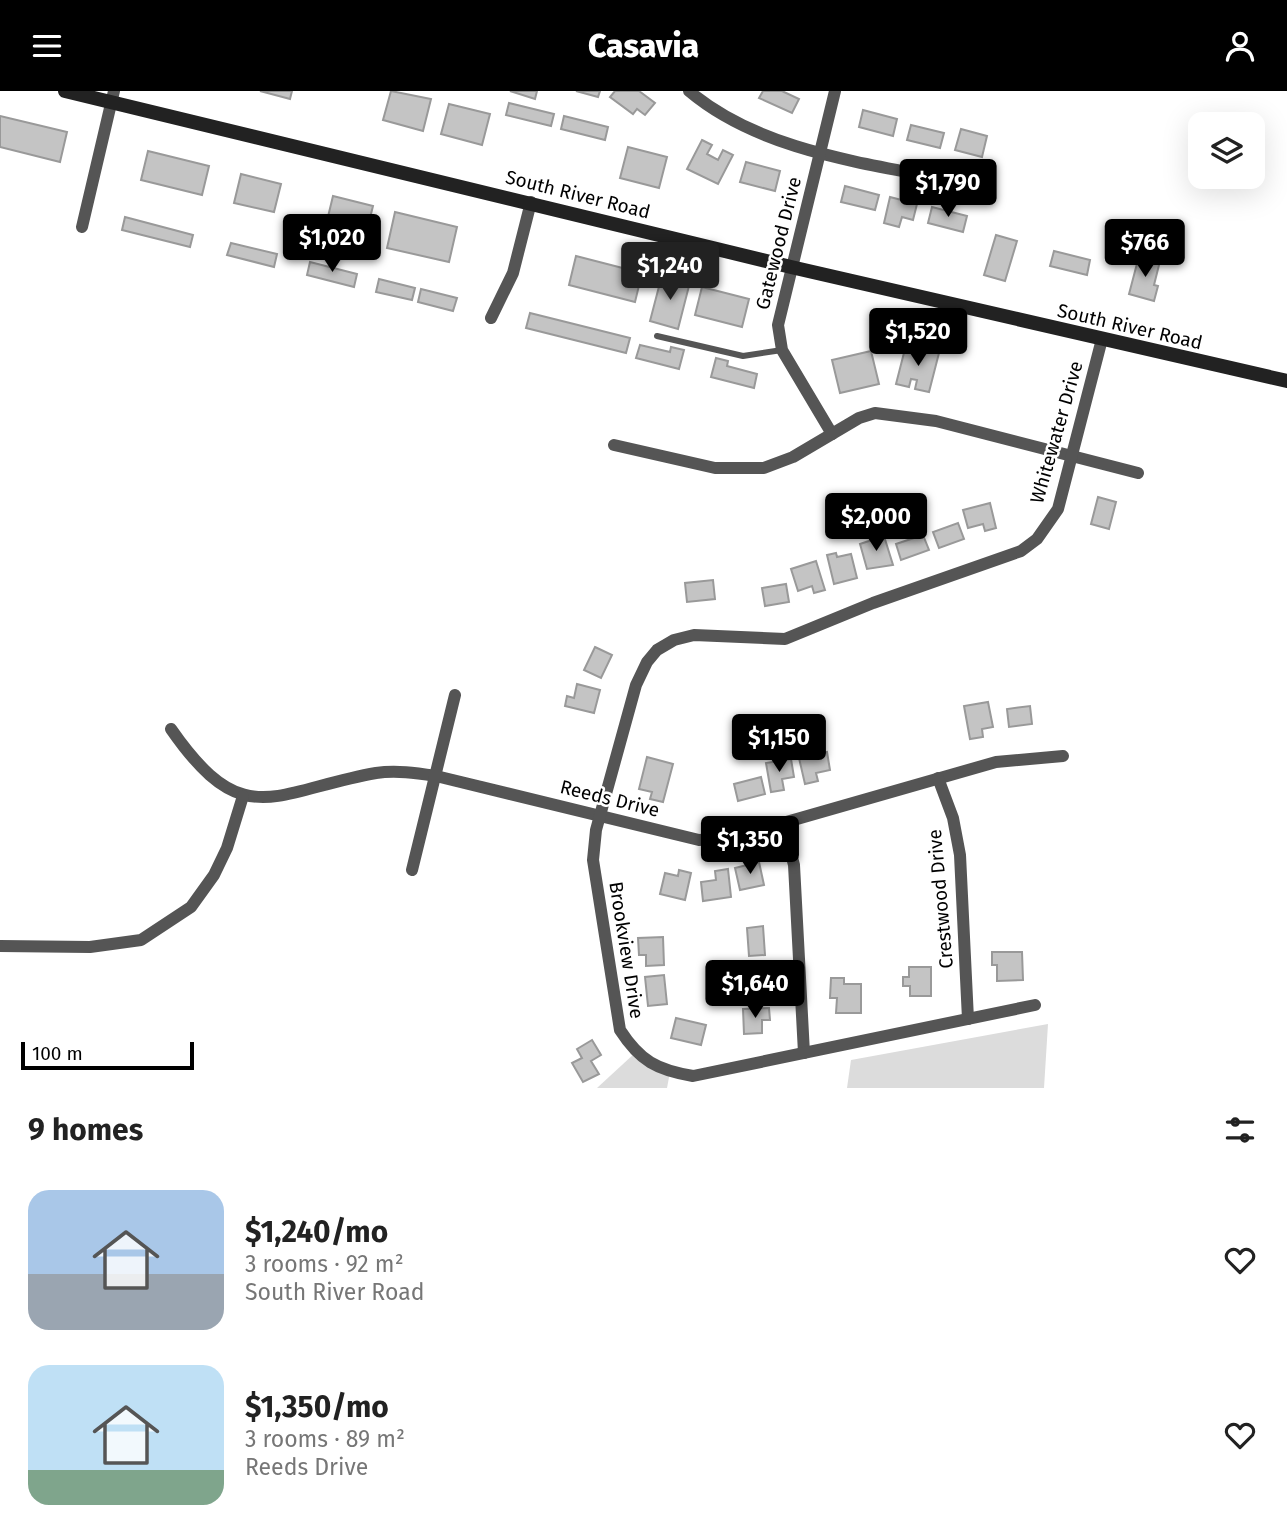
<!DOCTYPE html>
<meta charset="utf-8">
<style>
:root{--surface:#fff;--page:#f6f6f6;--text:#222;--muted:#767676;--accent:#000}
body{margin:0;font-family:"Fira Sans",sans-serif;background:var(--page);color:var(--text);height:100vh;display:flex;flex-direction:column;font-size:26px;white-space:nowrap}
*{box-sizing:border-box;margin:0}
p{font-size:23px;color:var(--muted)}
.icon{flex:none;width:38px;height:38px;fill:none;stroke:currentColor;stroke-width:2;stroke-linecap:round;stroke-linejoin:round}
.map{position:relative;height:997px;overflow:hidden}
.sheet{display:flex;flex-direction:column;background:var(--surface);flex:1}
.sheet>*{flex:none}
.buttons{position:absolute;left:1188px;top:21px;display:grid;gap:14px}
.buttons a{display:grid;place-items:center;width:77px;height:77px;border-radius:14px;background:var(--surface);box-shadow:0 7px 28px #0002;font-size:35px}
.scale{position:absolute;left:21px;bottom:18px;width:173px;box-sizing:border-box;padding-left:7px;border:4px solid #000;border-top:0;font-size:19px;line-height:24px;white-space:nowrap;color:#000;-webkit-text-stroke:5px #fff;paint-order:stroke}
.price{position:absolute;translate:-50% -60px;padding:0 16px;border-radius:7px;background:var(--accent);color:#fff;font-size:23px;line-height:46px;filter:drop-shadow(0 2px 4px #0008)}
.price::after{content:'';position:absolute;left:50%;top:42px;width:21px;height:16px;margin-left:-10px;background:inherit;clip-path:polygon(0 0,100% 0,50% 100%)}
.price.on{background:#222;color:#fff}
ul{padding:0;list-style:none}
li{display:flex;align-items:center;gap:21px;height:175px;padding:0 28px}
li span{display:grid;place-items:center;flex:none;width:196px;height:140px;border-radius:21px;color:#555}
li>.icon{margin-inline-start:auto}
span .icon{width:84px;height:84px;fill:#fffc;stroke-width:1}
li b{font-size:30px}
h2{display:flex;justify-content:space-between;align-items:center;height:84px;padding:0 28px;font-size:30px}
header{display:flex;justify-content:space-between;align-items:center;height:91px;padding:0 28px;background:var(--accent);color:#fff;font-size:32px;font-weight:800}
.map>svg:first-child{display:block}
</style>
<header><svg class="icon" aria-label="menu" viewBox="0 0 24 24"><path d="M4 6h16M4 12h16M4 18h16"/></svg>Casavia<svg class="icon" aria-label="person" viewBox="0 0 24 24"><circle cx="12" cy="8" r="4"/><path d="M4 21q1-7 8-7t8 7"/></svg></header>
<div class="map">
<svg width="1287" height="997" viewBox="0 0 1287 997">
<rect width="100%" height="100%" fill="#fff"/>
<g fill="#dcdcdc">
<polygon points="1048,933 1044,997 847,997 851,969"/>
<polygon points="635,962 670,981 667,997 597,997"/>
</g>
<g fill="#c4c4c4" stroke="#999" stroke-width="2">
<polygon points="260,0 292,0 290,8"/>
<polygon points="391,0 431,8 423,40 383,29"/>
<polygon points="510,0 537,0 535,8"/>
<polygon points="576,0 600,0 598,6"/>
<polygon points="615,0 639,0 655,12 645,24 637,18 633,23 610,6"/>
<polygon points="763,0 782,0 799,8 792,22 759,7"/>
<polygon points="509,12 554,23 551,35 506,24"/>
<polygon points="449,13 490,23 482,54 441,43"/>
<polygon points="863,19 897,28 893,45 859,36"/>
<polygon points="0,25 67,41 60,71 0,56"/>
<polygon points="564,25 608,36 605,49 561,38"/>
<polygon points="911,34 944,42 940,57 907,49"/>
<polygon points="961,38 987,45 982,66 955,59"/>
<polygon points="702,49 712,54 707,63 718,69 723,59 733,64 718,93 687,78"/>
<polygon points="628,56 667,66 659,97 620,87"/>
<polygon points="148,60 209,75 202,104 141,89"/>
<polygon points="746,71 780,80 775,100 740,91"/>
<polygon points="241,83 281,93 274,121 234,112"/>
<polygon points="845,95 879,104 875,119 841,111"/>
<polygon points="333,105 373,115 366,143 326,134"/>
<polygon points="890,106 917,113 913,129 902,126 899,136 884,132"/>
<polygon points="932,116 967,125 963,141 928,132"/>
<polygon points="395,121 457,136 449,171 387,157"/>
<polygon points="125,126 193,144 190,156 122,139"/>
<polygon points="996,144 1017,150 1005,190 984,184"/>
<polygon points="231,152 277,163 274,176 227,164"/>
<polygon points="1054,160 1090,169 1087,184 1050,175"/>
<polygon points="576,165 642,182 635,211 569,194"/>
<polygon points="1139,165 1160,170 1154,194 1158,195 1154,210 1129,203"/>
<polygon points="310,171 357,183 354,196 307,184"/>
<polygon points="662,184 690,191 678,238 650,230"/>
<polygon points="379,188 415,197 412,209 376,201"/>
<polygon points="702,196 749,208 742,236 695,224"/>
<polygon points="421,198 457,207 453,220 418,211"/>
<polygon points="530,222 630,247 626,262 526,237"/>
<polygon points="640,254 670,261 671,256 684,259 679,278 636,267"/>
<polygon points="906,254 939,262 929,301 915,298 917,289 911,288 909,296 896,293"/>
<polygon points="871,260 879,293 840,302 832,269"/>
<polygon points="716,267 728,270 727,275 757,283 754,297 711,286"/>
<polygon points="1098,406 1116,411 1109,438 1091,433"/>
<polygon points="990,412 996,437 985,440 983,433 968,437 963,419"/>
<polygon points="958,432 964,448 939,457 933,441"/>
<polygon points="923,444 929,459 901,469 896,453"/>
<polygon points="884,445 893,474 867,478 860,453"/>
<polygon points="836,462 837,466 851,463 857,487 834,493 827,464"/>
<polygon points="816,470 825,499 814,502 812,495 798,500 791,478"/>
<polygon points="713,489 715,508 687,511 685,492"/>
<polygon points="786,493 789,511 765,515 762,497"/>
<polygon points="595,556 612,564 601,587 584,579"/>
<polygon points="577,593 600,599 594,622 565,615 567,605 574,607"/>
<polygon points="988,611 993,636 982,638 983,646 970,648 964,615"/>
<polygon points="1030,615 1032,633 1009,636 1007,618"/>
<polygon points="827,661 830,679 816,682 818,690 805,693 799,667"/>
<polygon points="647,666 673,673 663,711 650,708 652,701 639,698"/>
<polygon points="791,668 794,686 782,688 784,699 771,701 766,672"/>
<polygon points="761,686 765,703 738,710 734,693"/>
<polygon points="759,771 764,794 740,799 735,777"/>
<polygon points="728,778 731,806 703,810 701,791 716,789 715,780"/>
<polygon points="679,779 691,782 685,809 660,803 665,782 678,785"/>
<polygon points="763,835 765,864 749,865 747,837"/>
<polygon points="663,846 664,874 646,875 646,864 639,864 638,847"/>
<polygon points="992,861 1022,861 1023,889 997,890 997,874 992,874"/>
<polygon points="909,876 931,876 931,905 910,905 910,895 903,895 903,886 909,886"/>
<polygon points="664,884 667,913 648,915 645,886"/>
<polygon points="831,887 844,887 844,893 861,893 861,922 836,922 837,907 830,907"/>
<polygon points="769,917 770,929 762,929 762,942 744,943 743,918"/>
<polygon points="676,927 706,934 701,954 671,947"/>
<polygon points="592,949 601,964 591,970 599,983 583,991 572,972 582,967 577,958"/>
</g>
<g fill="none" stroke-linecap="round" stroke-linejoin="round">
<polyline stroke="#555" stroke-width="6" points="657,245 743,265 782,259"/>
<g stroke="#555" stroke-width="12">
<path d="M689,0C765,64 877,73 970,93"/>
<polyline points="82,136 114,0"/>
<polyline points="491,227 513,182 531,111"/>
<polyline points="832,343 782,259 778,234 835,0"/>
<polyline points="614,354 715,377 764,377 793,366 859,327 875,322 936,330 1138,382"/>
<path d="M171,638C244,743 274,700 376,682C396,679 416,682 436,685L699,749L731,747L996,671L1063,665"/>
<polyline points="938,687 953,727 960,764 968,928"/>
<polyline points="783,732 794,774 804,962"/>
<polyline points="412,779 455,604"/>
<polyline points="0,855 90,856 141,849 191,816 214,784 227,757 243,705"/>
<path d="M1035,914L693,985C657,979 640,970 620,939L593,769L596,739L636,594L647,571L657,559L674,549L694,544L785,548L873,512L1021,460L1037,448L1058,418L1102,248"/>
</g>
<polyline stroke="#222" stroke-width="14" points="65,0 791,176 1287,290"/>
</g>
<g text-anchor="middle" stroke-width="5" stroke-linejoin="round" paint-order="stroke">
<g font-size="19" fill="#000" stroke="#fff">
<text transform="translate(578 103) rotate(14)" y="7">South River Road</text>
<text transform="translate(778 152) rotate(-76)" y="7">Gatewood Drive</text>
<text transform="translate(1130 235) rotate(13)" y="7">South River Road</text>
<text transform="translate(1056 341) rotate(-74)" y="7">Whitewater Drive</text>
<text transform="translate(610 707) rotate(14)" y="7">Reeds Drive</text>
<text transform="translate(940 808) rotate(-95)" y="7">Crestwood Drive</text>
<text transform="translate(627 859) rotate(81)" y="7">Brookview Drive</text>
</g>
</g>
</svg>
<div class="buttons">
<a><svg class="icon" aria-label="layers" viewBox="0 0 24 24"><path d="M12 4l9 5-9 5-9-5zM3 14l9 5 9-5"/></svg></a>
</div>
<div class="scale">100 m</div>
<b class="price" style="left:948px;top:128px">$1,790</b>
<b class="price" style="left:332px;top:183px">$1,020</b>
<b class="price" style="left:1145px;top:188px">$766</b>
<b class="price on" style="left:670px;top:211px">$1,240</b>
<b class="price" style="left:918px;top:277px">$1,520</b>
<b class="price" style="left:876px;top:462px">$2,000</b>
<b class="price" style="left:779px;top:683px">$1,150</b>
<b class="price" style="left:750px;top:785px">$1,350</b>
<b class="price" style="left:755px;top:929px">$1,640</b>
</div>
<section class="sheet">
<h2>9 homes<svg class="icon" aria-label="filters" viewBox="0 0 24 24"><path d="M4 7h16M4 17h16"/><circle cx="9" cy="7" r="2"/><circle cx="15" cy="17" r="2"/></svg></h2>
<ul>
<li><span style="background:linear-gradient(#a9c7e8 60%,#9aa5b1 0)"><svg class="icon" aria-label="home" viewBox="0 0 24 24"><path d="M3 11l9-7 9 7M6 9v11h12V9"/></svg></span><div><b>$1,240/mo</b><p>3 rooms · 92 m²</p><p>South River Road</p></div><svg class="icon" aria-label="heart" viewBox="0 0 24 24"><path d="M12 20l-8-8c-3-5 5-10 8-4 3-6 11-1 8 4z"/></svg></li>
<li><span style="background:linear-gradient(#bfe0f5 75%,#7fa58c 0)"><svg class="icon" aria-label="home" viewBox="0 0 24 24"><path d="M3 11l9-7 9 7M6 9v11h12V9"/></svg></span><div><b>$1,350/mo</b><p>3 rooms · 89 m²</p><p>Reeds Drive</p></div><svg class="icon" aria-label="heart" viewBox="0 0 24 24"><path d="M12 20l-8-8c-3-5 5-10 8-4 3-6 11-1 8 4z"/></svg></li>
</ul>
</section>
